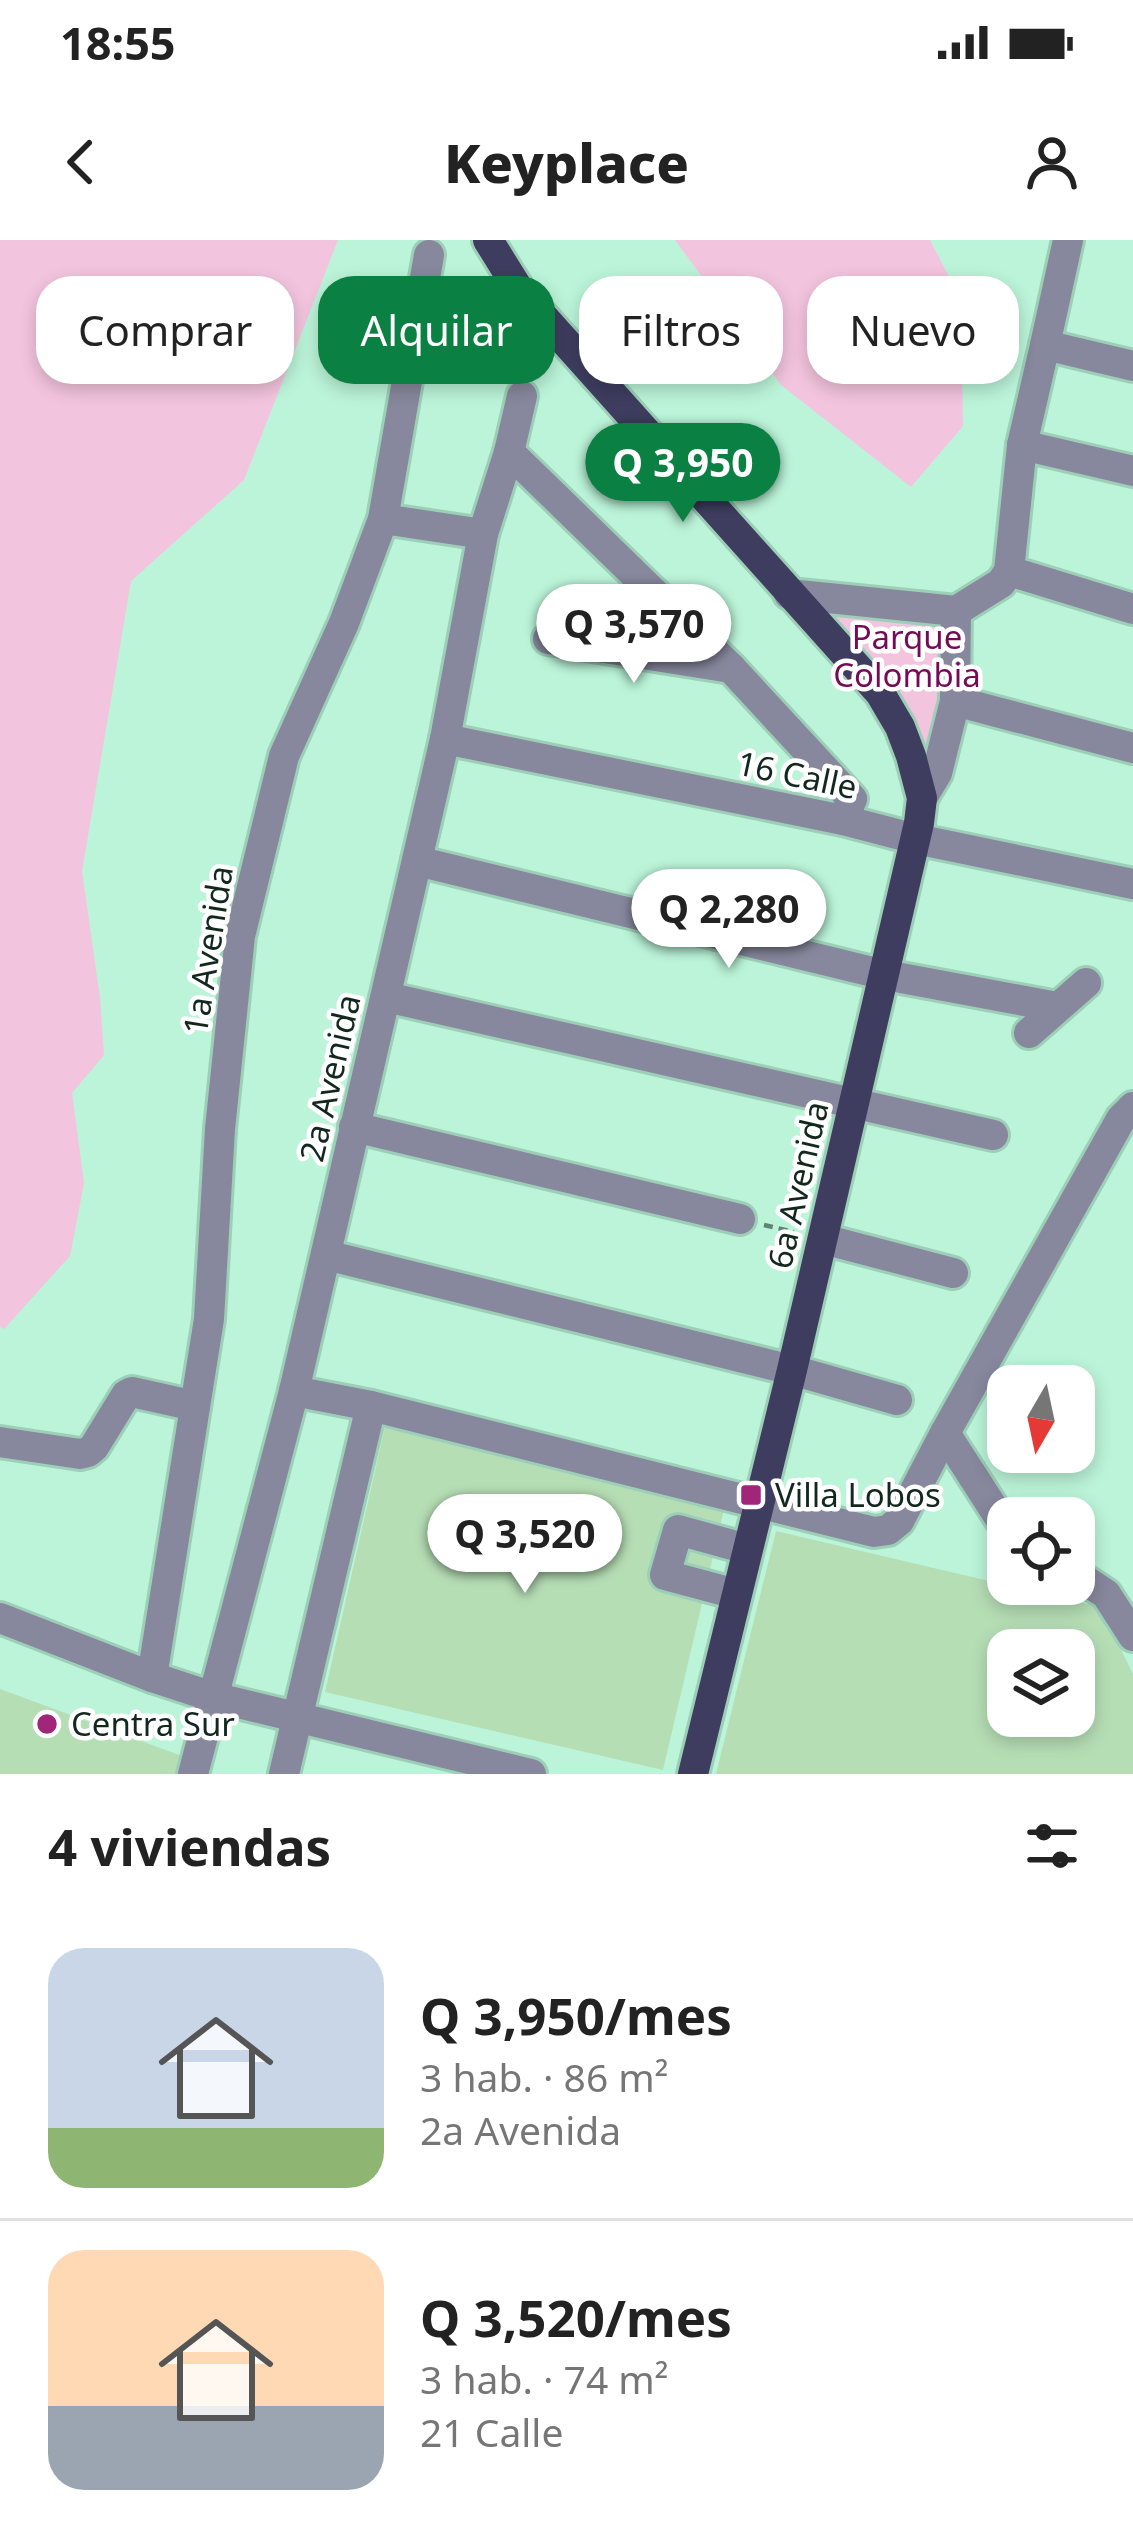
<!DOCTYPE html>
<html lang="es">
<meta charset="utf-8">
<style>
:root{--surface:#fff;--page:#f2f2f2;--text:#222;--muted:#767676;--line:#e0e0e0;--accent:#0b8043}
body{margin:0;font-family:"Noto Sans",sans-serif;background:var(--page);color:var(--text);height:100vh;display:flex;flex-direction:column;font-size:45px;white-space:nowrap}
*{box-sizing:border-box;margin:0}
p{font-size:39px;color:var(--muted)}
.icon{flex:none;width:66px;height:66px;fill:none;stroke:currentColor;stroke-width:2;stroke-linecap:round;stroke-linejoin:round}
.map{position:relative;height:1534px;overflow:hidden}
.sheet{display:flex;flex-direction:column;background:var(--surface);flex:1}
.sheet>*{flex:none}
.guide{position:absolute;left:36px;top:36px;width:1062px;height:108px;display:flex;gap:24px}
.needle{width:78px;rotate:189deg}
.fabs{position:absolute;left:987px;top:1125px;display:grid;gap:24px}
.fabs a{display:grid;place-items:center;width:108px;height:108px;border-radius:24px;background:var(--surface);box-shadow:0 6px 18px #0003;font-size:60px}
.price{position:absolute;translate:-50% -102px;padding:0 27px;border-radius:42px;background:#fff;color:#222;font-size:39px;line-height:78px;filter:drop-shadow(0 3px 6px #0008)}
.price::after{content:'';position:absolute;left:50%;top:72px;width:36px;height:27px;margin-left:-18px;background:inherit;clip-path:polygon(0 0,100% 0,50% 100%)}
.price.selected{background:var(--accent);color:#fff}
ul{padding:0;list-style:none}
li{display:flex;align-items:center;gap:36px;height:300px;padding:0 48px}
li+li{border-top:3px solid var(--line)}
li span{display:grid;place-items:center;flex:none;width:336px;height:240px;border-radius:36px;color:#555}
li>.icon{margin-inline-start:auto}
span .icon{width:144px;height:144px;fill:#fffc;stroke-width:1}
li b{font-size:51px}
h2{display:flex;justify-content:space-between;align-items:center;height:144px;padding:0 48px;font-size:51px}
.pill{padding:0 42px;border-radius:36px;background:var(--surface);box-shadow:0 6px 18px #0003;font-size:42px;line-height:108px}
.pill.selected{background:var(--accent);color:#fff}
.status{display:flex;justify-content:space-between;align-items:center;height:84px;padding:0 60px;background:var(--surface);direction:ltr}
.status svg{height:33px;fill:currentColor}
header{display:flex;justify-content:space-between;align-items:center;height:156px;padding:0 48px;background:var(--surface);font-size:54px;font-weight:800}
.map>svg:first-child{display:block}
</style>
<div class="status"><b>18:55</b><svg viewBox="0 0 49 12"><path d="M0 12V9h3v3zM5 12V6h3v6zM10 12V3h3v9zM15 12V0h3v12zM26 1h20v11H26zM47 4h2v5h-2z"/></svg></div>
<header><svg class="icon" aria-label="back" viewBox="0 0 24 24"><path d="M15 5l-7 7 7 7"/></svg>Keyplace<svg class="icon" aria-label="person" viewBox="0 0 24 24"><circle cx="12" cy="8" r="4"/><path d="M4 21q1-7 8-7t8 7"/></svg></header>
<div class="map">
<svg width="1133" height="1534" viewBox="0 0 1133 1534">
<rect width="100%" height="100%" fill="#bbf4d9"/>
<g fill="#f3c4de">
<polygon points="0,0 338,0 244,240 131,341 82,631 100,758 104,815 72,853 84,943 70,1016 4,1089 0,1086"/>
<polygon points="675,0 930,0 961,60 963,186 911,247 781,145"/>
<polygon points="793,359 956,371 926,550 892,472"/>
</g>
<g fill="#b6deb5" fill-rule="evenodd">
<polygon points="386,1182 726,1261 663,1530 325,1452"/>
<path d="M776,1291L1100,1367L1133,1434V1534H716ZM1008,1410H1074V1476H1008Z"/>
<polygon points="0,1449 190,1519 185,1534 0,1534"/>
</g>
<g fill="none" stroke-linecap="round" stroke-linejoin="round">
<defs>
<g id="minor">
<polyline points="1068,0 1045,105 1133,126"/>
<polyline points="1022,205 1133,231"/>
<polyline points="509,212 731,428 852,559 843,580"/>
<polyline points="383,279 483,294"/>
<polyline points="1009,331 1133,369"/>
<polyline points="789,354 956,371 1001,343 1009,331 1022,205 1045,105"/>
<polyline points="548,399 731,428"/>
<polyline points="955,461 1133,508"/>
<polyline points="445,499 843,580 916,599 1133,644"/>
<polyline points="922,558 937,533 955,461 956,371"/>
<polyline points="417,621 885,735 1057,767"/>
<polyline points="386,757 993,895"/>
<polyline points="1029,793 1086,743"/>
<polyline points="354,887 740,979"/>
<polyline points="823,999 953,1033"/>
<polyline points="326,1015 792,1130 897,1160"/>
<polyline points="294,1151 371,1166 874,1292 888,1290 899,1281 945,1193 1121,879 1133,867"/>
<polyline points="945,1193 1008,1291"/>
<polyline points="0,1202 80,1214 88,1212 94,1207 126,1155 132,1152 195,1166"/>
<polyline points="1074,1333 1106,1354 1133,1396"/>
<polyline points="736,1354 665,1335 678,1290 747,1309"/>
<polyline points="0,1378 152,1437 213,1457 531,1534"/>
<polyline points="152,1437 209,1079 220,889 240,696 284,516 344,383 383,279 429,15"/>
<polyline points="193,1534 294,1151 445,499 483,294 509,212 522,156"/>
<polyline points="284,1534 371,1166"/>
</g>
<polyline id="major" points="488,0 519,50 880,453 900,487 911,516 922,558 919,583 792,1130 693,1534"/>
</defs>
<use href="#minor" stroke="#9dcfb8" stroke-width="36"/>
<use href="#major" stroke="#9dcfb8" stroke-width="36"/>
<polyline stroke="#5f8473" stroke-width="4.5" stroke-dasharray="9 6" stroke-linecap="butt" points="764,985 794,992"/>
<use href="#minor" stroke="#87889d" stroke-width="30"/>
<use href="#major" stroke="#3e3d5f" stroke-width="30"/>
</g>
<g fill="#a12579" stroke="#fff" stroke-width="4.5">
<rect x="739" y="1243" width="24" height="24" rx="6"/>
<circle cx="47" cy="1484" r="12"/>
</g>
<g text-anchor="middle" stroke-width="9" stroke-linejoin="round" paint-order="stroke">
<g font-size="33" fill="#770a57" stroke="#fff">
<text x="907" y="409">Parque<tspan x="907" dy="38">Colombia</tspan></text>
</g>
<g font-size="33" fill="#12281f" stroke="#fff">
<text transform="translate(797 535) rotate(12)" y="12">16 Calle</text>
<text transform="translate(208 710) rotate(-81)" y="12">1a Avenida</text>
<text transform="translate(330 838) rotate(-77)" y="12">2a Avenida</text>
<text transform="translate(798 945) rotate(-77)" y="12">6a Avenida</text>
</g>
<g font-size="33" fill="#12281f" stroke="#fff" text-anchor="start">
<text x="775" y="1267">Villa Lobos</text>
<text x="71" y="1496">Centra Sur</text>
</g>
</g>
</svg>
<div class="fabs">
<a><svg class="needle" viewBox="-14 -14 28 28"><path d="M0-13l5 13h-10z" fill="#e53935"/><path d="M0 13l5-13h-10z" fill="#767676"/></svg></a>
<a><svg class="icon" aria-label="locate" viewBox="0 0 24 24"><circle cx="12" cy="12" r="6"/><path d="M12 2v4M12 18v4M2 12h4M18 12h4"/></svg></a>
<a><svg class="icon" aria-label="layers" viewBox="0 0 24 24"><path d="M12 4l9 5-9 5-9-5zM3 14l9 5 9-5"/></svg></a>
</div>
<b class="price selected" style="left:683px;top:285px">Q 3,950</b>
<b class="price" style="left:634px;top:446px">Q 3,570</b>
<b class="price" style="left:729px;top:731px">Q 2,280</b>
<b class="price" style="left:525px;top:1356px">Q 3,520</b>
<div class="guide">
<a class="pill">Comprar</a>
<a class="pill selected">Alquilar</a>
<a class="pill">Filtros</a>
<a class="pill">Nuevo</a>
</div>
</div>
<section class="sheet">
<h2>4 viviendas<svg class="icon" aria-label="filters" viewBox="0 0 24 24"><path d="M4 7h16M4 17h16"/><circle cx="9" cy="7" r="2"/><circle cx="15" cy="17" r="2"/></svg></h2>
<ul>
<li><span style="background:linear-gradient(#c9d6e8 75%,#8fb573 0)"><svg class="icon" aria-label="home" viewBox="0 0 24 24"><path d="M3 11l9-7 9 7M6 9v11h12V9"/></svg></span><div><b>Q 3,950/mes</b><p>3 hab. · 86 m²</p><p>2a Avenida</p></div></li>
<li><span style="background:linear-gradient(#ffd9b3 65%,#9aa5b1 0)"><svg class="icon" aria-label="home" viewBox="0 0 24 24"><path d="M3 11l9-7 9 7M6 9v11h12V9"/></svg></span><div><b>Q 3,520/mes</b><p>3 hab. · 74 m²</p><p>21 Calle</p></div></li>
</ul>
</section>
